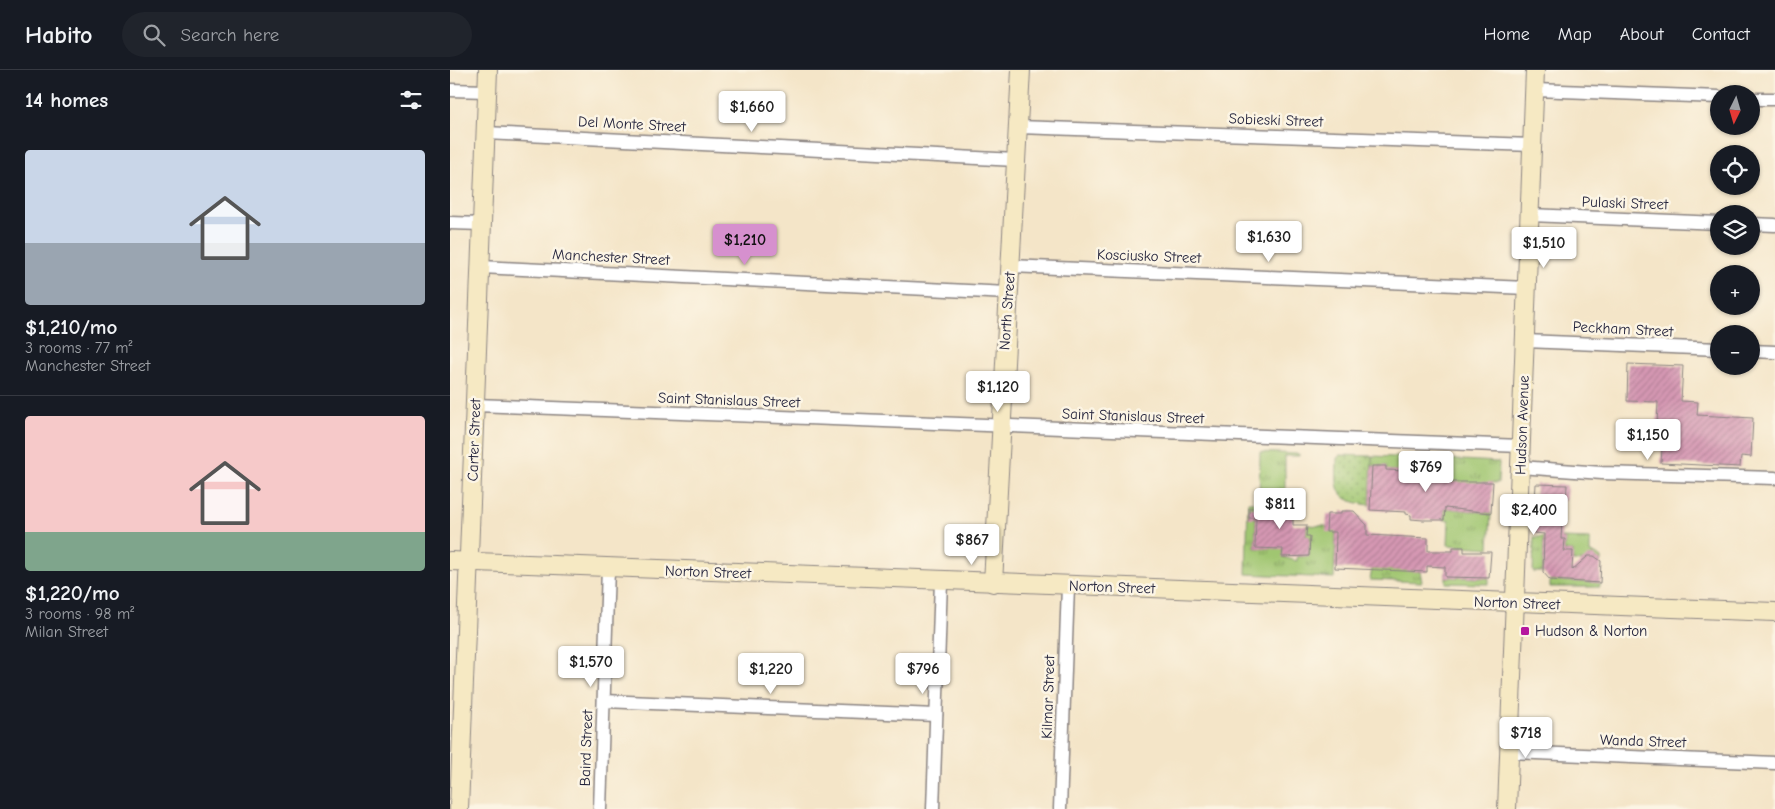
<!DOCTYPE html>
<meta charset="utf-8">
<style>
:root{--surface:#171b24;--page:#20242c;--text:#f1f3f6;--muted:#9ea1a6;--line:#363941;--accent:#d690ce}
body{margin:0;font-family:"Comic Neue",sans-serif;background:var(--page);color:var(--text);height:100vh;display:flex;flex-direction:column;font-size:19px;white-space:nowrap}
*{box-sizing:border-box;margin:0}
p{font-size:16px;color:var(--muted)}
.icon{flex:none;width:28px;height:28px;fill:none;stroke:currentColor;stroke-width:2;stroke-linecap:round;stroke-linejoin:round}
.map{position:relative;flex:1;overflow:hidden}
.drawer{display:flex;flex-direction:column;background:var(--surface);width:450px}
.drawer>*{flex:none}
.needle{width:32px;rotate:185deg}
.fabs{position:absolute;left:1260px;top:15px;display:grid;gap:10px}
.fabs a{display:grid;place-items:center;width:50px;height:50px;border-radius:50%;background:var(--surface);box-shadow:0 1px 4px #0004;font-size:25px}
.price{position:absolute;translate:-50% -42px;padding:0 11px;border-radius:5px;background:#fff;color:#222;font-size:16px;line-height:32px;filter:drop-shadow(0 1px 2px #0008)}
.price::after{content:'';position:absolute;left:50%;top:30px;width:15px;height:11px;margin-left:-8px;background:inherit;clip-path:polygon(0 0,100% 0,50% 100%)}
.price.on{background:var(--accent);color:#111}
ul{padding:0;list-style:none}
li{display:grid;align-content:center;gap:10px;height:265px;padding:0 25px}
li+li{border-top:1px solid var(--line)}
li span{display:grid;place-items:center;height:155px;border-radius:5px;color:#555}
li>.icon{margin-inline-start:auto}
span .icon{width:90px;height:90px;fill:#fffc;stroke-width:1}
li b{font-size:21px}
h2{display:flex;justify-content:space-between;align-items:center;height:60px;padding:0 25px;font-size:21px}
header{display:flex;align-items:center;gap:30px;box-sizing:border-box;height:70px;padding:0 25px;background:var(--surface);border-bottom:1px solid var(--line)}
header strong{font-size:24px}
nav{display:flex;gap:28px;margin-inline-start:auto;font-size:18px}
.search{width:350px;height:45px;background:var(--page);display:flex;align-items:center;gap:12px;box-sizing:border-box;padding:0 18px;border-radius:28px;color:var(--muted);font-size:19px}
main{display:flex;flex:1;min-height:0}
.map>svg:first-child{display:block}
</style>
<header>
<strong>Habito</strong>
<div class="search"><svg class="icon" aria-label="search" viewBox="0 0 24 24"><circle cx="10" cy="10" r="6"/><path d="M15 15l6 6"/></svg>Search here</div>
<nav><a>Home</a><a>Map</a><a>About</a><a>Contact</a></nav>
</header>
<main>
<section class="drawer">
<h2>14 homes<svg class="icon" aria-label="filters" viewBox="0 0 24 24"><path d="M4 7h16M4 17h16"/><circle cx="9" cy="7" r="2"/><circle cx="15" cy="17" r="2"/></svg></h2>
<ul>
<li><span style="background:linear-gradient(#c9d6e8 60%,#9aa5b1 0)"><svg class="icon" aria-label="home" viewBox="0 0 24 24"><path d="M3 11l9-7 9 7M6 9v11h12V9"/></svg></span><div><b>$1,210/mo</b><p>3 rooms · 77 m²</p><p>Manchester Street</p></div></li>
<li><span style="background:linear-gradient(#f6c9c9 75%,#7fa58c 0)"><svg class="icon" aria-label="home" viewBox="0 0 24 24"><path d="M3 11l9-7 9 7M6 9v11h12V9"/></svg></span><div><b>$1,220/mo</b><p>3 rooms · 98 m²</p><p>Milan Street</p></div></li>
</ul>
</section>
<div class="map">
<svg width="1325" height="739" viewBox="0 0 1325 739">
<defs>
<pattern id="grass-tufts" width="24" height="20" patternUnits="userSpaceOnUse" patternTransform="scale(1.25)"><rect width="24" height="20" fill="#a0c671"/><path d="M3 7l-1-3M5 7V3M7 7l1-3M15 17l-1-3M17 17v-4M19 17l1-3" fill="none" stroke="#82a05e"/></pattern>
<pattern id="garden-dots" width="8" height="8" patternUnits="userSpaceOnUse" patternTransform="scale(1.25)"><rect width="8" height="8" fill="#a0c671"/><path d="M2 2h.1M6 6h.1" fill="none" stroke="#82a05e" stroke-width="1.8" stroke-linecap="round"/></pattern>
<pattern id="building-hatch" width="6" height="6" patternUnits="userSpaceOnUse" patternTransform="scale(1.25)"><rect width="6" height="6" fill="#d698b3"/><path d="M-1 1l2-2M0 6l6-6M5 7l2-2" fill="none" stroke="#ad7c93"/></pattern>
</defs>
<rect width="100%" height="100%" fill="#fcf5e5"/>
<filter id="ink" filterUnits="userSpaceOnUse"><feTurbulence type="fractalNoise" baseFrequency=".02" numOctaves="2"/><feDisplacementMap in="SourceGraphic" scale="10" xChannelSelector="R" yChannelSelector="G"/><feConvolveMatrix kernelMatrix="1 2 1 2 8 2 1 2 1" color-interpolation-filters="sRGB"/></filter>
<filter id="wash" filterUnits="userSpaceOnUse"><feTurbulence type="fractalNoise" baseFrequency=".0096" numOctaves="4" result="noise"/><feDisplacementMap in="SourceGraphic" scale="20" xChannelSelector="R" yChannelSelector="G"/><feGaussianBlur stdDeviation="1.12" result="paint"/><feColorMatrix in="noise" values="0 0 0 0 0 0 0 0 0 0 0 0 0 0 0 0 0 1.4 0 .05"/><feComposite in="paint" operator="in"/></filter>
<g filter="url(#wash)">
<rect width="100%" height="100%" fill="#f4e5c8"/>
<g fill="url(#grass-tufts)" stroke="#617456">
<polygon points="810,382 849,384 849,386 835,386 835,429 826,429 826,437 799,438 799,447 806,448 805,478 833,478 833,487 847,491 847,487 859,485 860,467 856,466 857,455 876,456 886,462 884,508 796,504 798,432 809,432"/>
<polygon points="922,386 970,388 970,398 958,398 957,407 944,401 936,400 936,396 922,396"/>
<polygon points="974,388 1049,392 1048,413 998,412 999,399 974,398"/>
<polygon points="995,438 1041,443 1039,478 998,475 999,450 994,450"/>
<polygon points="1084,467 1140,469 1140,483 1146,484 1151,488 1151,492 1144,486 1138,487 1135,491 1123,491 1123,481 1114,481 1115,469 1094,469 1093,502 1083,502"/>
<polygon points="922,499 970,501 972,512 920,510"/>
<polygon points="996,507 1039,508 1039,514 996,513"/>
<polygon points="1100,510 1150,513 1150,517 1100,517"/>
</g>
<path fill="url(#garden-dots)" stroke="#617456" d="M890,385L922,386L920,435C884,431 886,419 887,388Z"/>
<g id="blocks">
<g fill="url(#building-hatch)">
<polygon points="1178,294 1233,296 1231,331 1248,332 1247,345 1303,348 1301,387 1291,386 1290,397 1211,393 1212,378 1206,378 1208,332 1177,331"/>
<polygon points="922,396 936,396 936,400 957,401 958,398 999,399 998,412 1043,412 1041,443 995,438 994,450 973,450 961,449 961,445 956,444 956,442 920,440"/>
<polygon points="1086,414 1117,415 1116,431 1085,430"/>
<polygon points="826,429 843,429 843,455 857,455 856,466 860,466 859,486 832,487 833,479 805,478 806,448 799,448 799,438 826,437"/>
<polygon points="891,441 904,441 917,455 917,465 978,468 978,481 1003,481 1003,477 1014,477 1014,482 1041,482 1039,508 995,507 995,497 977,496 977,502 885,498 886,462 876,462 877,444 891,444"/>
<polygon points="1085,449 1112,451 1111,469 1115,469 1114,481 1123,481 1122,500 1138,486 1144,486 1151,491 1150,513 1100,510 1093,502 1094,464 1084,463"/>
</g>
</g>
</g>
<g filter="url(#ink)">
<use href="#blocks" fill-opacity="0" stroke="#8b8482" stroke-width="1"/>
<g fill="none" stroke-linecap="round" stroke-linejoin="round">
<defs>
<g id="street">
<polyline points="0,20 37,21"/>
<polyline points="1085,20 1269,27"/>
<polyline points="1301,29 1325,29"/>
<polyline points="568,57 1083,75"/>
<polyline points="36,63 566,90"/>
<polyline points="1080,145 1269,153"/>
<polyline points="0,153 32,154"/>
<polyline points="1301,154 1325,155"/>
<polyline points="560,196 1077,218"/>
<polyline points="31,197 558,223"/>
<polyline points="1075,271 1269,279"/>
<polyline points="1301,281 1325,282"/>
<polyline points="25,335 1071,376"/>
<polyline points="1070,397 1152,403 1325,408"/>
<polyline points="154,631 486,645"/>
<polyline points="1060,682 1325,693"/>
<polyline points="150,739 158,498"/>
<polyline points="483,739 491,511"/>
<polyline points="610,739 618,516"/>
</g>
<g id="secondary">
<polyline points="0,491 1325,542"/>
<polyline points="543,513 571,0"/>
<polyline points="9,739 38,0"/>
<polyline points="1057,739 1085,0"/>
</g>
</defs>
<use href="#street" stroke="#8b8482" stroke-width="15"/>
<use href="#secondary" stroke="#8b8482" stroke-width="20"/>
<use href="#street" stroke="#fff" stroke-width="12"/>
<use href="#secondary" stroke="#f6e9c3" stroke-width="18"/>
</g>
</g>
<rect fill="#b5179e" stroke="#fcf5e5" stroke-width="2" x="1070" y="556" width="10" height="10" rx="2.5"/>
<g text-anchor="middle" stroke-width="5" stroke-linejoin="round" paint-order="stroke">
<g font-size="15" fill="#22223b" stroke="#fcf5e5">
<text transform="translate(826 50) rotate(2)" y="5">Sobieski Street</text>
<text transform="translate(182 54) rotate(3)" y="5">Del Monte Street</text>
<text transform="translate(1175 133) rotate(2)" y="5">Pulaski Street</text>
<text transform="translate(699 186) rotate(2)" y="5">Kosciusko Street</text>
<text transform="translate(161 187) rotate(3)" y="5">Manchester Street</text>
<text transform="translate(557 241) rotate(-86)" y="5">North Street</text>
<text transform="translate(1173 259) rotate(3)" y="5">Peckham Street</text>
<text transform="translate(279 330) rotate(2)" y="5">Saint Stanislaus Street</text>
<text transform="translate(683 346) rotate(2)" y="5">Saint Stanislaus Street</text>
<text transform="translate(1072 355) rotate(-88)" y="5">Hudson Avenue</text>
<text transform="translate(24 370) rotate(-88)" y="5">Carter Street</text>
<text transform="translate(258 502) rotate(2)" y="5">Norton Street</text>
<text transform="translate(662 517) rotate(2)" y="5">Norton Street</text>
<text transform="translate(1067 533) rotate(2)" y="5">Norton Street</text>
<text transform="translate(598 627) rotate(-88)" y="5">Kilmar Street</text>
<text transform="translate(1193 671) rotate(2)" y="5">Wanda Street</text>
<text transform="translate(136 678) rotate(-88)" y="5">Baird Street</text>
</g>
<g font-size="15" fill="#22223b" stroke="#fcf5e5" text-anchor="start">
<text x="1085" y="566">Hudson &amp; Norton</text>
</g>
</g>
</svg>
<div class="fabs">
<a><svg class="needle" viewBox="-14 -14 28 28"><path d="M0-13l5 13h-10z" fill="#e53935"/><path d="M0 13l5-13h-10z" fill="#9ea1a6"/></svg></a>
<a><svg class="icon" aria-label="locate" viewBox="0 0 24 24"><circle cx="12" cy="12" r="6"/><path d="M12 2v4M12 18v4M2 12h4M18 12h4"/></svg></a>
<a><svg class="icon" aria-label="layers" viewBox="0 0 24 24"><path d="M12 4l9 5-9 5-9-5zM3 14l9 5 9-5"/></svg></a>
<a>+</a>
<a>−</a>
</div>
<b class="price" style="left:302px;top:63px">$1,660</b>
<b class="price" style="left:819px;top:193px">$1,630</b>
<b class="price on" style="left:295px;top:196px">$1,210</b>
<b class="price" style="left:1094px;top:199px">$1,510</b>
<b class="price" style="left:548px;top:343px">$1,120</b>
<b class="price" style="left:1198px;top:391px">$1,150</b>
<b class="price" style="left:976px;top:423px">$769</b>
<b class="price" style="left:830px;top:460px">$811</b>
<b class="price" style="left:1084px;top:466px">$2,400</b>
<b class="price" style="left:522px;top:496px">$867</b>
<b class="price" style="left:141px;top:618px">$1,570</b>
<b class="price" style="left:321px;top:625px">$1,220</b>
<b class="price" style="left:473px;top:625px">$796</b>
<b class="price" style="left:1076px;top:689px">$718</b>
</div>
</main>
